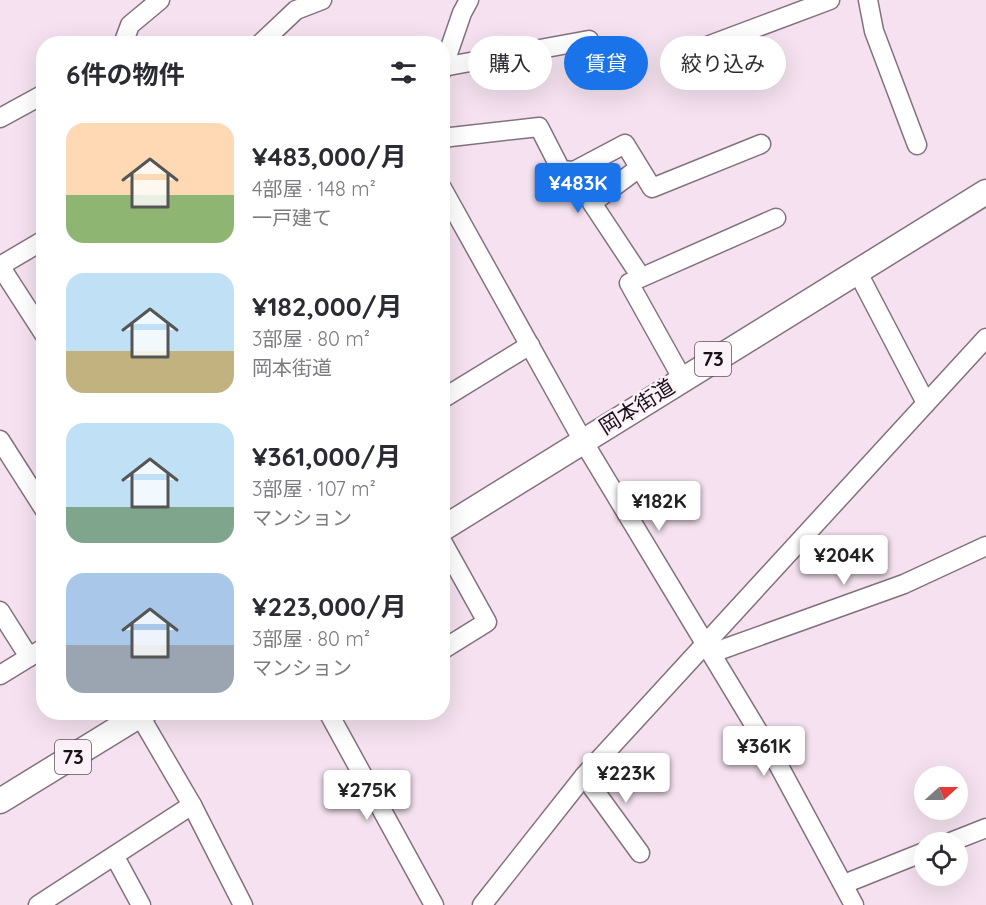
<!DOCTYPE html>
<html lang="ja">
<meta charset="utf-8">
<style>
:root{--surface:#fff;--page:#f2f2f3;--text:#2b2b33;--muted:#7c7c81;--accent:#1a73e8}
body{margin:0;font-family:Quicksand,"Noto Sans JP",sans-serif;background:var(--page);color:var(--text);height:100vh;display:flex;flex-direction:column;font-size:22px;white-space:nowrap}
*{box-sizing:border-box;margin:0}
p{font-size:20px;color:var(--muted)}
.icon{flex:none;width:33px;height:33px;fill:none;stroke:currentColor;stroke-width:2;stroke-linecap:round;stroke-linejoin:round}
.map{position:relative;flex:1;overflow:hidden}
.drawer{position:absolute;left:36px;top:36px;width:414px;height:684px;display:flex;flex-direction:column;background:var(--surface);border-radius:24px;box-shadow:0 6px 24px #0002}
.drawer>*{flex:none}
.top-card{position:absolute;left:468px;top:36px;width:428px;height:54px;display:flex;gap:12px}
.needle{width:39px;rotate:69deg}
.controls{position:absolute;left:914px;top:766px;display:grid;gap:12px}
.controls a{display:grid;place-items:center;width:54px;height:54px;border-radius:50%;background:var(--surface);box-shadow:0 6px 24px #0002;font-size:30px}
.price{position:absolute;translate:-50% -51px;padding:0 14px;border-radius:6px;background:#fff;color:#222;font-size:20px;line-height:39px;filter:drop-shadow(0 2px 3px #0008)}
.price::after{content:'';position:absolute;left:50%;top:36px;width:18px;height:14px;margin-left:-9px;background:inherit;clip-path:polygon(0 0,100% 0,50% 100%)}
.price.current{background:var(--accent);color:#fff}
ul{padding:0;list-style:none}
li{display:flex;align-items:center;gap:18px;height:150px;padding:0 30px}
li span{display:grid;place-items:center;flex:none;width:168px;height:120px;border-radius:18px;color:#555}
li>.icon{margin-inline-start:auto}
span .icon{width:72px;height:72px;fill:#fffc;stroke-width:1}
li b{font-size:26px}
h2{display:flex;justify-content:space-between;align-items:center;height:72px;padding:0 30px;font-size:26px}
.tag{padding:0 21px;border-radius:27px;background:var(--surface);box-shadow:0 6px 24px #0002;font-size:21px;line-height:54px}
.tag.current{background:var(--accent);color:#fff}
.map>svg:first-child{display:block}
</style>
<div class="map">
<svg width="986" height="905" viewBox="0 0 986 905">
<rect width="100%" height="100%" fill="#f5e1ef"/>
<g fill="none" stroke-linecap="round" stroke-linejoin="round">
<defs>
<g id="minor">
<polyline points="868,0 874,31 917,145"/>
<polyline points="123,44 130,25 160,0"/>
<polyline points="260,44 296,10 322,0"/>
<polyline points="675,58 830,0"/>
<polyline points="443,67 589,40"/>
<polyline points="442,71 462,13 469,0"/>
<polyline points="0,118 44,94"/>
<polyline points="442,138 539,127 561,170 574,171 625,144 652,188 761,144"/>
<polyline points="639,168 592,203 641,277"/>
<polyline points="442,188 583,441 779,766 854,905"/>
<polyline points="0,266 44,334"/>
<polyline points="0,266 44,240"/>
<polyline points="857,271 926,403"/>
<polyline points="682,378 629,283 776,218"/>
<polyline points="442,399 530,345"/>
<polyline points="0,440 44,509"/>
<polyline points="442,541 487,622 442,650"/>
<polyline points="0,611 29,657"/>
<polyline points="712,653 904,584 986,546"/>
<polyline points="0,675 44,648"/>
<polyline points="328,712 434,905"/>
<polyline points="140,716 192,805 243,905"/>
<polyline points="584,776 640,853"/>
<polyline points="948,843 986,828"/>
<polyline points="115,857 141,905"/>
<polyline points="844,884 924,852"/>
<polyline points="38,905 192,805"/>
<polyline points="482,905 584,776 986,338"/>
</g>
<g id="major">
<polyline points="442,529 986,192"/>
<polyline points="0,801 145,712"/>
</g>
</defs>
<use href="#minor" stroke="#83727e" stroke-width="21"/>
<use href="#major" stroke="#83727e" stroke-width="27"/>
<use href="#minor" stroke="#fff" stroke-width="18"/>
<use href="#major" stroke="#fff" stroke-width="24"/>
</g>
<g text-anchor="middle" stroke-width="5" stroke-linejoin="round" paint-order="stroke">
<g fill="#fdf1f9" stroke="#5d545a" stroke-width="1.5">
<rect x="695" y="342" width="36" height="34" rx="4.5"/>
<rect x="55" y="740" width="36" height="34" rx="4.5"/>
</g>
<g font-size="20" font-weight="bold" fill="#181116">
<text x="713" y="366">73</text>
<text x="73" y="764">73</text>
</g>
<g font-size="21" fill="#181116" stroke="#fdf1f9">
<text transform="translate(637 407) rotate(-32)" y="7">岡本街道</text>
</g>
</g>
</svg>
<div class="controls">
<a><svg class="needle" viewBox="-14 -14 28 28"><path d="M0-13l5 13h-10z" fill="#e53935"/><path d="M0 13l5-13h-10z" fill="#7c7c81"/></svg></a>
<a><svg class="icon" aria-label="locate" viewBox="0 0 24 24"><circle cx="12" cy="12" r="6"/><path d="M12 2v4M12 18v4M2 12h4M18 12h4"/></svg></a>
</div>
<b class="price current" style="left:578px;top:214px">¥483K</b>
<b class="price" style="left:659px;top:532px">¥182K</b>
<b class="price" style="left:844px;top:586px">¥204K</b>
<b class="price" style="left:764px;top:777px">¥361K</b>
<b class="price" style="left:626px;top:804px">¥223K</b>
<b class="price" style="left:367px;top:821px">¥275K</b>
<div class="top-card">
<a class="tag">購入</a>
<a class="tag current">賃貸</a>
<a class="tag">絞り込み</a>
</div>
<section class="drawer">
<h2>6件の物件<svg class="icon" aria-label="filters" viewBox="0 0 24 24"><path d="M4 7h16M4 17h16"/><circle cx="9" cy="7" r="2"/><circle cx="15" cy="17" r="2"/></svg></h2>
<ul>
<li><span style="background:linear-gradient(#ffd9b3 60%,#8fb573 0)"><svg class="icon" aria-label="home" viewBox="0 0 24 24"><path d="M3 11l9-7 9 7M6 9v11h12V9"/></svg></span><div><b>¥483,000/月</b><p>4部屋 · 148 m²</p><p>一戸建て</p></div></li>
<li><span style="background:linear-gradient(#bfe0f5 65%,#c2b280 0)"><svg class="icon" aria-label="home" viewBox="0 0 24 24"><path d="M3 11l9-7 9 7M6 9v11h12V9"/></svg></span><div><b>¥182,000/月</b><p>3部屋 · 80 m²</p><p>岡本街道</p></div></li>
<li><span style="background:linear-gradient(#bfe0f5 70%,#7fa58c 0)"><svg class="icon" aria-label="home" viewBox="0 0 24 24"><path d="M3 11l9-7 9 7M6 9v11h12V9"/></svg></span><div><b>¥361,000/月</b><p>3部屋 · 107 m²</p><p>マンション</p></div></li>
<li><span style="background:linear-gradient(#a9c7e8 60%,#9aa5b1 0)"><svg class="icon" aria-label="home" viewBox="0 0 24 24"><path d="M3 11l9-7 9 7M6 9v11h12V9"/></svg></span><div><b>¥223,000/月</b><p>3部屋 · 80 m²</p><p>マンション</p></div></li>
</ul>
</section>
</div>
